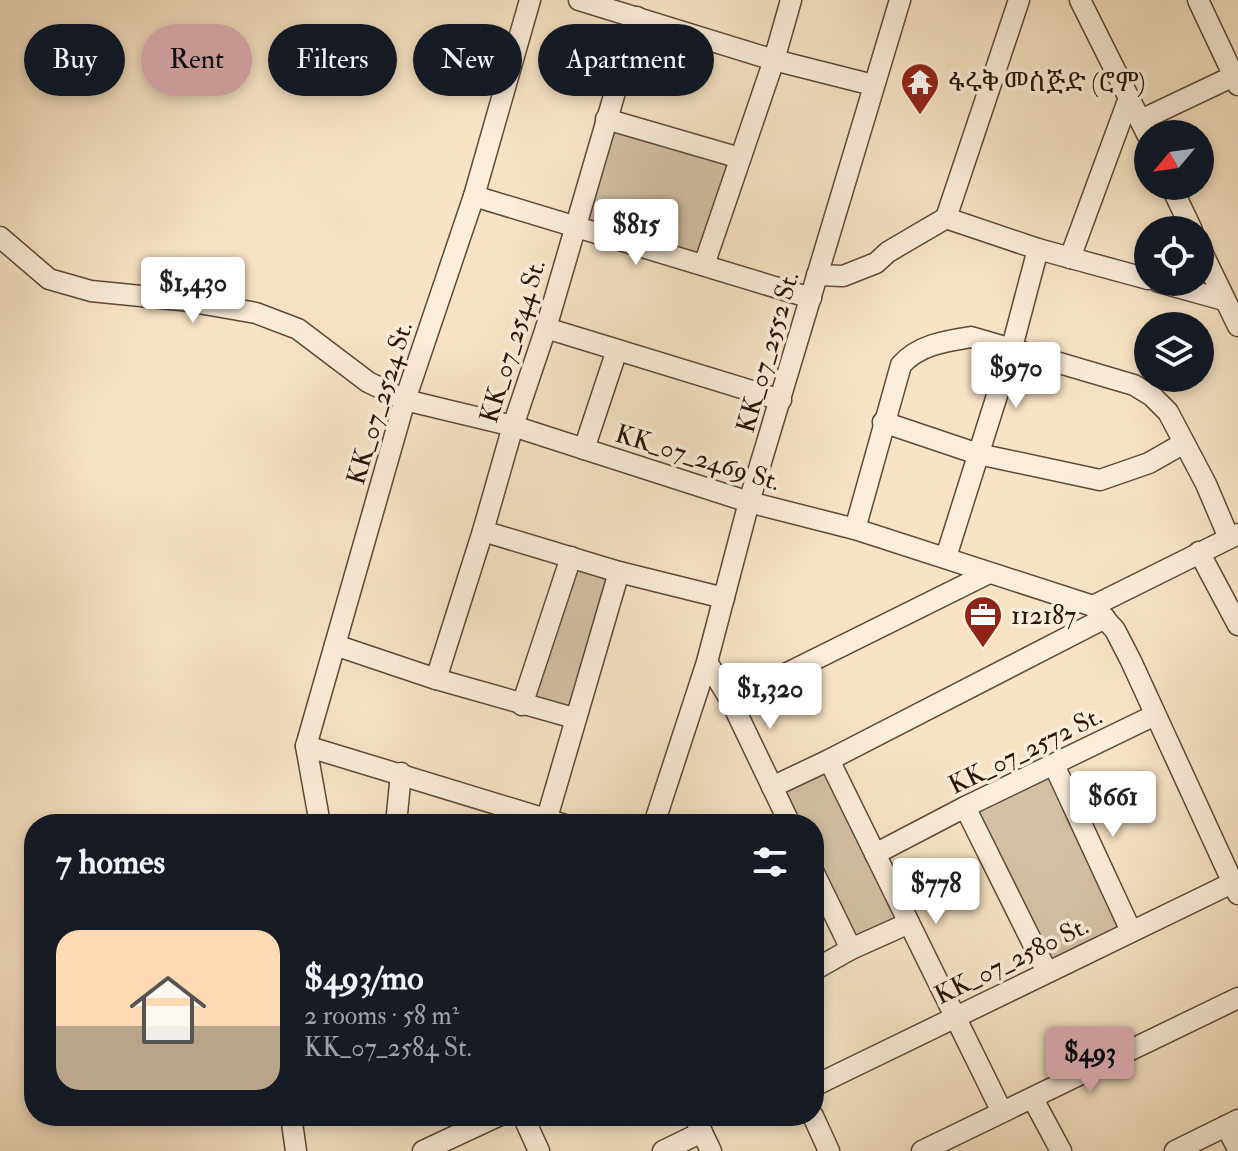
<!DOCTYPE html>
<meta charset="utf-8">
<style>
:root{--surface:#171b24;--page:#20242c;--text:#f1f3f6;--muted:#9ea1a6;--accent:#c59692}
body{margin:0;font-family:"IM FELL Double Pica","Noto Serif Ethiopic",serif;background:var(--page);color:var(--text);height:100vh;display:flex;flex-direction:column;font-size:30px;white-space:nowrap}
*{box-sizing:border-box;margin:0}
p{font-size:26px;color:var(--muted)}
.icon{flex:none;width:44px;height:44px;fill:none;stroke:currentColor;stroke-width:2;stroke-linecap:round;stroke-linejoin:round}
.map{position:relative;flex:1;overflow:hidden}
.side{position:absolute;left:24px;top:814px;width:800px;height:312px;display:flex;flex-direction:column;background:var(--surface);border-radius:32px;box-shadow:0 4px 12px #0003}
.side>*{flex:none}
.guide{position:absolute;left:24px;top:24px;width:800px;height:72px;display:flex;gap:16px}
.needle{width:52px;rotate:241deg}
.tools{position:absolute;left:1134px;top:120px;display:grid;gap:16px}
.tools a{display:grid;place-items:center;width:80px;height:80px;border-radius:50%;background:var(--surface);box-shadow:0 4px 12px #0003;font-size:40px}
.price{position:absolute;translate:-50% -68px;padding:0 18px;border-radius:8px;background:#fff;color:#222;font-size:26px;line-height:52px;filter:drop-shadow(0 2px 4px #0008)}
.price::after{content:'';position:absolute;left:50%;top:48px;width:24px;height:18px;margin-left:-12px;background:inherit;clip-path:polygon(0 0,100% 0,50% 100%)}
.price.current{background:var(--accent);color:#111}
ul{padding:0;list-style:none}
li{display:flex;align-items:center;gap:24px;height:200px;padding:0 32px}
li span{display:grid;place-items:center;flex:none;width:224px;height:160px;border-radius:24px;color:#555}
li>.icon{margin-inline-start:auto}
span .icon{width:96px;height:96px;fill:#fffc;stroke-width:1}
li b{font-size:34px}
h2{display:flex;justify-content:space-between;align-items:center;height:96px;padding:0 32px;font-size:34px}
.pill{padding:0 28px;border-radius:36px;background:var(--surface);box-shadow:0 4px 12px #0003;font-size:28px;line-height:72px}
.pill.current{background:var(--accent);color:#111}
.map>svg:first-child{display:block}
</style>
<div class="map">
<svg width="1238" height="1151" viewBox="0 0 1238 1151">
<rect width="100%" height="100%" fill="#f7e3c4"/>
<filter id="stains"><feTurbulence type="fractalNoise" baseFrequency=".0025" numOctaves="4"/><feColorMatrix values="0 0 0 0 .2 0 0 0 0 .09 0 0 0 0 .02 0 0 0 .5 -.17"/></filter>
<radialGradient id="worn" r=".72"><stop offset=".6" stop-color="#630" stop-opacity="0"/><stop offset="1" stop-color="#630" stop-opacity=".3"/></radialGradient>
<g fill="#d4c0a4" stroke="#806a55" stroke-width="2">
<polygon points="606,119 740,158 704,265 574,225"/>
<polygon points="571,557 619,572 574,718 522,705"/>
<polygon points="829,760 909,923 851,949 814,873 814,824 790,824 772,787"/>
<polygon points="1054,765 1131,931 1047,972 965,807"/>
</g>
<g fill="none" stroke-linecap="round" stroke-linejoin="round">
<defs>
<g id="minor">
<polyline points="579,0 774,60 873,85"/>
<polyline points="1080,0 1148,136"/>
<polyline points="1198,0 1238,85"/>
<polyline points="606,119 740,158"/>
<polyline points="1141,120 1238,74"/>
<polyline points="1171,186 1192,230"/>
<polyline points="474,196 811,298"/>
<polyline points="946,218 1019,0"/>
<polyline points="946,218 1038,249 1148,279"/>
<polyline points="0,237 49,279 91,291 181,300 256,313 298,329 368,382 405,400 513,426 749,502 855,529 1093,606 1115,630 1131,661 1238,894"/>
<polyline points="1200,248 1238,326"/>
<polyline points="1070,258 1129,98"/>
<polyline points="704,265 774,60 791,0"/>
<polyline points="817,275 843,276 876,263 888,252 946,218"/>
<polyline points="1159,282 1224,300"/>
<polyline points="546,328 781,400"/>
<polyline points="883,422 978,454 1100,480 1149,463 1184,443"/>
<polyline points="584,449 617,350"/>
<path d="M855,529L901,365C918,345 946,341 971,337L1134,385L1152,396L1168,412L1206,484L1229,538"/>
<polyline points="483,531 619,572 724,598"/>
<polyline points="1199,552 1238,625"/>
<polyline points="946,557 1011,351 1038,249"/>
<polyline points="1093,606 1238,534"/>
<polyline points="335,645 436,679 574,718"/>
<polyline points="707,662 731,701 790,824"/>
<polyline points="436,679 483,531 513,426 546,328 637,17"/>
<polyline points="731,701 989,573"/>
<polyline points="522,705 571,557"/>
<polyline points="306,746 562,824"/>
<polyline points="829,760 1002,1112"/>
<polyline points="1054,765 1131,931"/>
<polyline points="772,787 829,760 1105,618"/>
<polyline points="965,807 1047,972"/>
<polyline points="547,818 619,572"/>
<polyline points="320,824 306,746 405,400 474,196 530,0"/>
<polyline points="396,824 401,773"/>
<polyline points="654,824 707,662 749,502 900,0"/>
<polyline points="875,854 965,807 1155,715"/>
<polyline points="814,873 851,949"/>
<polyline points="814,970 851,949 909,923"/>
<polyline points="814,1086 1232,883"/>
<polyline points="1033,1099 1061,1151"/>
<polyline points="291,1116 296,1151"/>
<polyline points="523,1116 539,1151"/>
<polyline points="694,1116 711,1151"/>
<polyline points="813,1116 829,1151"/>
<polyline points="1226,1126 1238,1149"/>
<polyline points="423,1151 498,1116"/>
<polyline points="663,1151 702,1132"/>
<polyline points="922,1151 1238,998"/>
<polyline points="1175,1151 1238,1120"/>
</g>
</defs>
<use href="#minor" stroke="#5f4836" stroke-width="23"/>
<use href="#minor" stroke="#faedd9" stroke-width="20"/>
</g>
<defs>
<symbol id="temple-pin" viewBox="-11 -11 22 30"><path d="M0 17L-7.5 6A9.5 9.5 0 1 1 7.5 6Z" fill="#8f2418" stroke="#faedd9"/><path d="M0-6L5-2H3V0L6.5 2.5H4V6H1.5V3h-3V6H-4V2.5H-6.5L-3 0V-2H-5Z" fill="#fff"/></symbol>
<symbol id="office-pin" viewBox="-11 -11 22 30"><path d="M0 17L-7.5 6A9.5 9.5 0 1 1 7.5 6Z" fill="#8f2418" stroke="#faedd9"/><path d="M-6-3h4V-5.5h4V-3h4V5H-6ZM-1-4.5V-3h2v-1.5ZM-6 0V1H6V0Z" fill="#fff"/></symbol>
</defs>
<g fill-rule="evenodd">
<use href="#temple-pin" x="898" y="60" width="44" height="60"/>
<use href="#office-pin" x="961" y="593" width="44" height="60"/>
</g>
<g text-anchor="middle" stroke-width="7" stroke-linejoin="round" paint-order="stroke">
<g font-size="26" fill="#2c1406" stroke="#faedd9" text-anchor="start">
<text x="948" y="91">ፋሩቅ መስጅድ (ሮም)</text>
<text x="1011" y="624">112187</text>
</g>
<g font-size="26" fill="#2c1406" stroke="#faedd9">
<text transform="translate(512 341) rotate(-73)" y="9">KK_07_2544 St.</text>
<text transform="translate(767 352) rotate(-74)" y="9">KK_07_2552 St.</text>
<text transform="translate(379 403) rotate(-73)" y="9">KK_07_2524 St.</text>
<text transform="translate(698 457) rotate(17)" y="9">KK_07_2469 St.</text>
<text transform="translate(1025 750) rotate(-26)" y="9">KK_07_2572 St.</text>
<text transform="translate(1011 960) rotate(-26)" y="9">KK_07_2580 St.</text>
</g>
</g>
<rect width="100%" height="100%" filter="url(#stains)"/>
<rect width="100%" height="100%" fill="url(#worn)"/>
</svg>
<div class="tools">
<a><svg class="needle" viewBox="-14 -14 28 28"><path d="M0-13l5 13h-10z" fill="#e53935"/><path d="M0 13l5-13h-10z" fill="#9ea1a6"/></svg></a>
<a><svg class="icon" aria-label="locate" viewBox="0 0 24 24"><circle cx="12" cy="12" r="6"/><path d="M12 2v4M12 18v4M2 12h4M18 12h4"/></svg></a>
<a><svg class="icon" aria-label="layers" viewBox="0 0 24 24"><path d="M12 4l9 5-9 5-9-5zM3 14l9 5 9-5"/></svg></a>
</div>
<b class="price" style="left:636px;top:267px">$815</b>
<b class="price" style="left:193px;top:325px">$1,430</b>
<b class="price" style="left:1016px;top:410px">$970</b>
<b class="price" style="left:770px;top:731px">$1,320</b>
<b class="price" style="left:1113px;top:839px">$661</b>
<b class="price" style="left:936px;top:926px">$778</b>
<b class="price current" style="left:1090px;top:1095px">$493</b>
<div class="guide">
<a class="pill">Buy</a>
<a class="pill current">Rent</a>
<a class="pill">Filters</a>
<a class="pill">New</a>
<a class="pill">Apartment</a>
</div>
<section class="side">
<h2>7 homes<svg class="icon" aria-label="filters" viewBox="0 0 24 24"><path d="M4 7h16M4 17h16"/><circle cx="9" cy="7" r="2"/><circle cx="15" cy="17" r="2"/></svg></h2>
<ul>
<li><span style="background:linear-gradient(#ffd9b3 60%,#b9a48a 0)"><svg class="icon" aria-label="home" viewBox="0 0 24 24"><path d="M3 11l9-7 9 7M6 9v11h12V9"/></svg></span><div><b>$493/mo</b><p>2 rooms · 58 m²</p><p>KK_07_2584 St.</p></div></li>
</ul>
</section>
</div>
